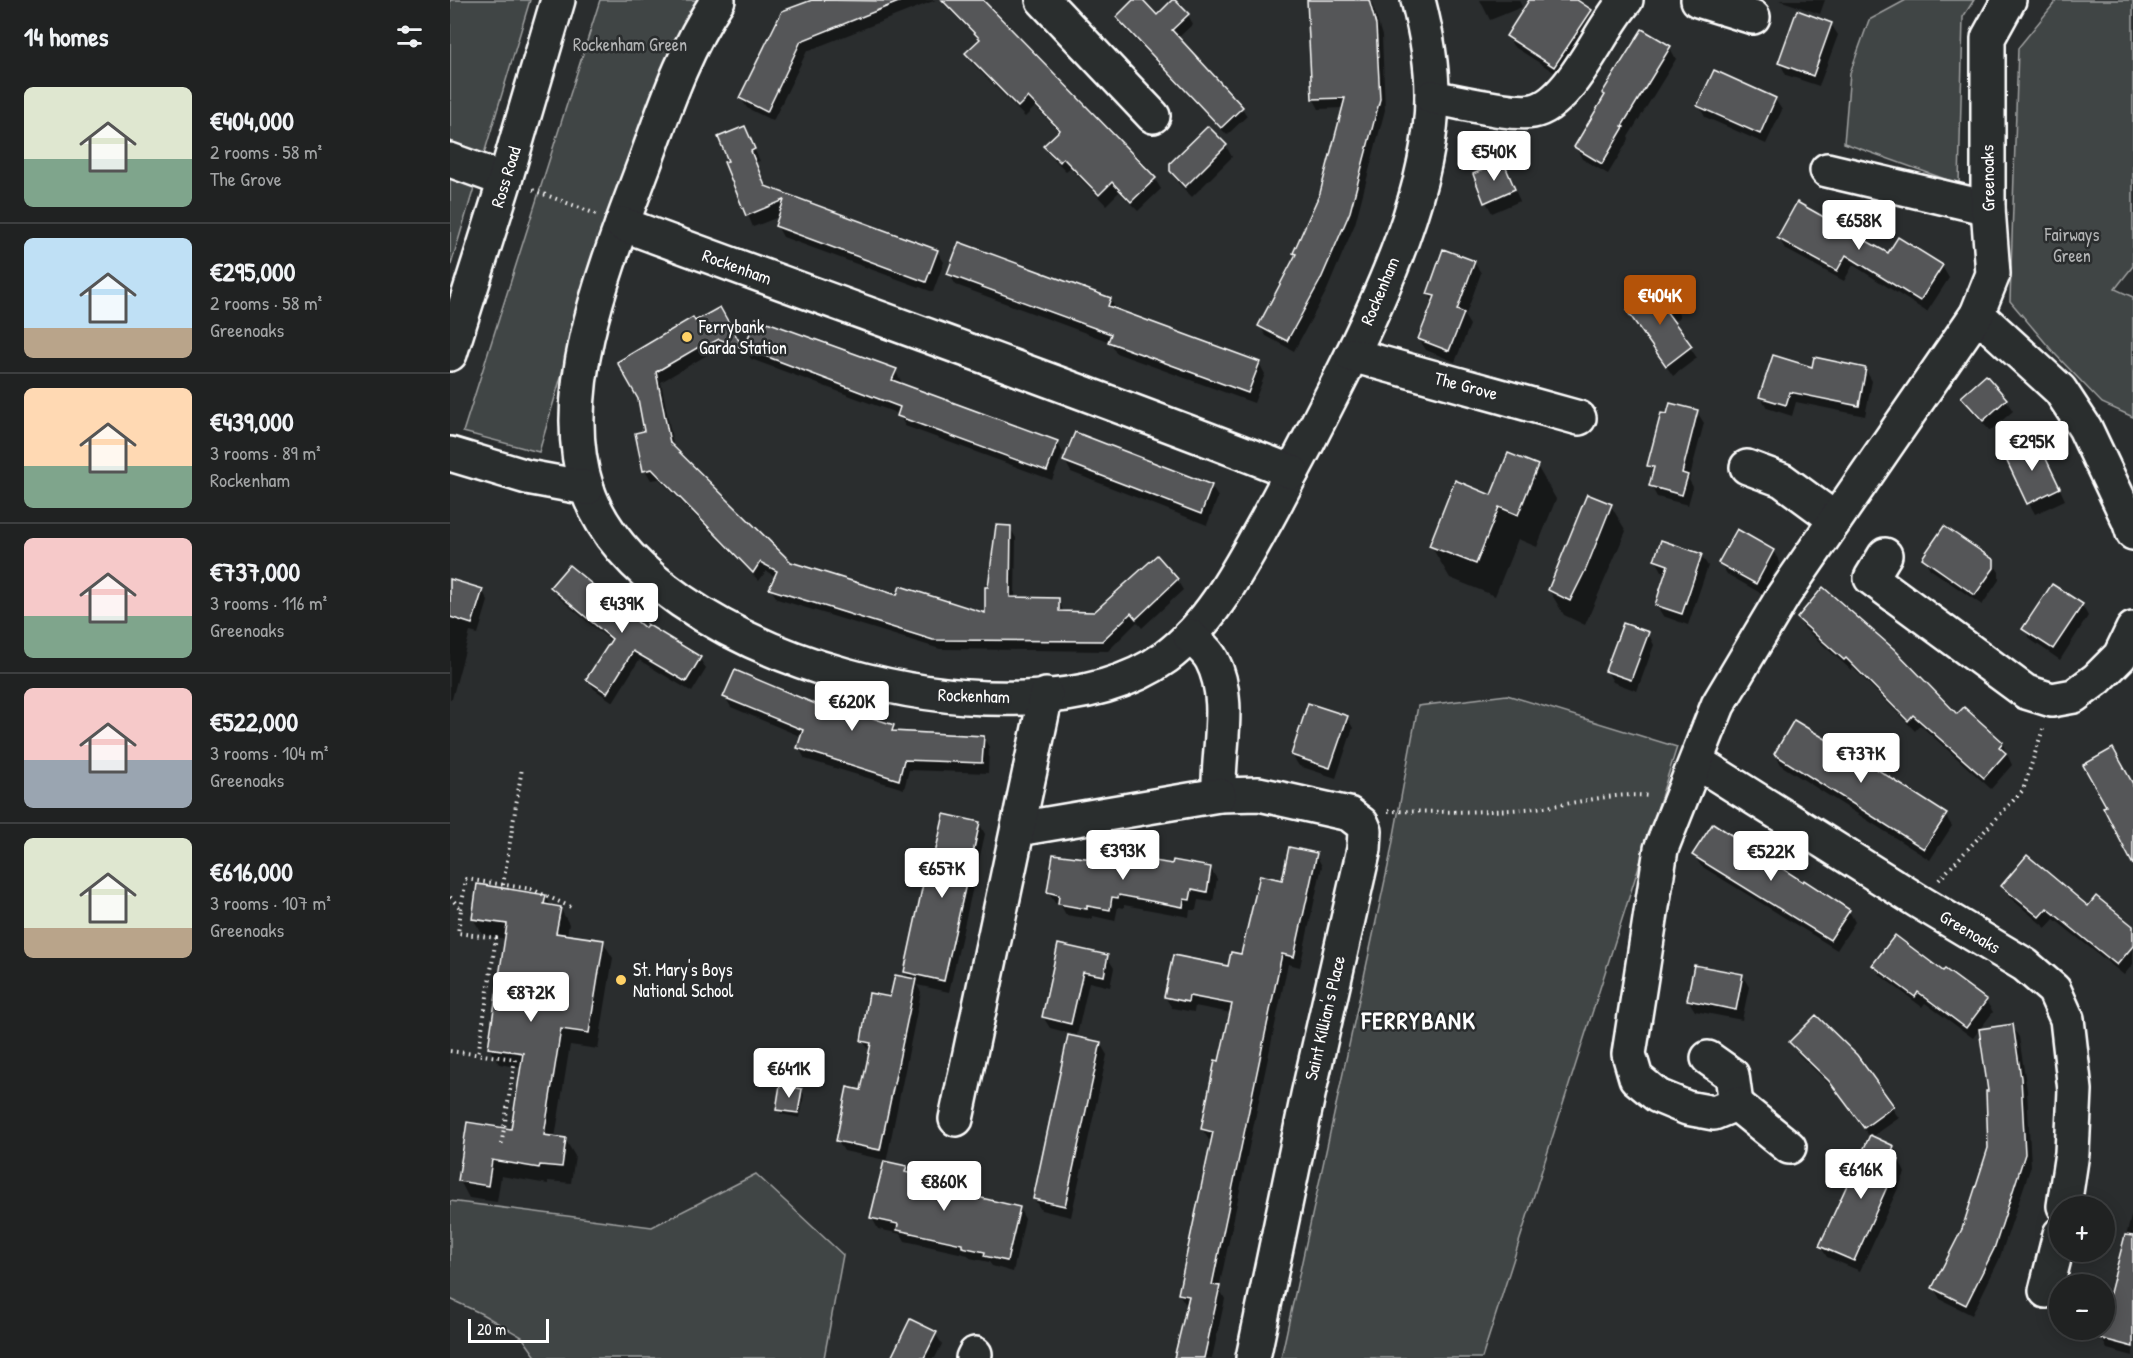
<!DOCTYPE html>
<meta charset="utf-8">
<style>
:root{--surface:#202222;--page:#2d2f2f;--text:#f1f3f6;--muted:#a2a4a5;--line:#3d3f40;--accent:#b45309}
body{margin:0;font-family:"Patrick Hand",sans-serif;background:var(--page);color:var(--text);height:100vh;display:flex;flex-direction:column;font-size:22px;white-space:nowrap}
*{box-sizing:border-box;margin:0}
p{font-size:20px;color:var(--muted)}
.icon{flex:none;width:33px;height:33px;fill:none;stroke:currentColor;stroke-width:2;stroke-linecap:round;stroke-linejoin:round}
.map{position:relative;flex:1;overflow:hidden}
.drawer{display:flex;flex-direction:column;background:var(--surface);width:450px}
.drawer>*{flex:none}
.controls{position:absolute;left:1599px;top:1196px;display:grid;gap:12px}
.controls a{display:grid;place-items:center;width:66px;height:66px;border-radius:50%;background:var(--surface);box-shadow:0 3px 15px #0003,0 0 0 2px var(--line);font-size:30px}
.scale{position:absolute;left:18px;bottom:15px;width:81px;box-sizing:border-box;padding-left:6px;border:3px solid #fff;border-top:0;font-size:16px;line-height:21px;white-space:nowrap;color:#fff;-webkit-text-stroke:4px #2a2d2e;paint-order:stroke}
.price{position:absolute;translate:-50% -51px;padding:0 14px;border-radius:6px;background:#fff;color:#222;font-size:20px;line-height:39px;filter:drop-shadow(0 2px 3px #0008)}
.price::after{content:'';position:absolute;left:50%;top:36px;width:18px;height:14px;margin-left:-9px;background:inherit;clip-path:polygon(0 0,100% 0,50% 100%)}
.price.on{background:var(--accent);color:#fff}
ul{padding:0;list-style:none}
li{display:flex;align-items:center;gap:18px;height:150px;padding:0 24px}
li+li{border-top:2px solid var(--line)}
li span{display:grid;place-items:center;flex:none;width:168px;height:120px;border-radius:9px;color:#555}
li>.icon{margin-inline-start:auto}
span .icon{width:72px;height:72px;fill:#fffc;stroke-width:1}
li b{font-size:26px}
h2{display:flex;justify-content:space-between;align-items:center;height:72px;padding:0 24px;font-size:26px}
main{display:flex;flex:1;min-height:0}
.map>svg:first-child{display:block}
</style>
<main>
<section class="drawer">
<h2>14 homes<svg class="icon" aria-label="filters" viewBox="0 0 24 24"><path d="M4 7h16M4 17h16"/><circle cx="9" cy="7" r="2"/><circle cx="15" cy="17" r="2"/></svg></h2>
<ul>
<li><span style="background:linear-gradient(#dfe7d0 60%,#7fa58c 0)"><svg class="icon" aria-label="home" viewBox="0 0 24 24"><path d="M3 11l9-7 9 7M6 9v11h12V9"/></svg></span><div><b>€404,000</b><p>2 rooms · 58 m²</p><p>The Grove</p></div></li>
<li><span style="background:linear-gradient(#bfe0f5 75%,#b9a48a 0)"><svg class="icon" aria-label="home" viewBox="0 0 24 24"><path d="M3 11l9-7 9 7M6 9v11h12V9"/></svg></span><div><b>€295,000</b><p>2 rooms · 58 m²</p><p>Greenoaks</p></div></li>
<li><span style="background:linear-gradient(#ffd9b3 65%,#7fa58c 0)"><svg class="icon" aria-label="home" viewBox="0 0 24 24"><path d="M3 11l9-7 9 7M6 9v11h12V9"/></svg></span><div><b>€439,000</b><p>3 rooms · 89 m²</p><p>Rockenham</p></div></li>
<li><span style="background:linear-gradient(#f6c9c9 65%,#7fa58c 0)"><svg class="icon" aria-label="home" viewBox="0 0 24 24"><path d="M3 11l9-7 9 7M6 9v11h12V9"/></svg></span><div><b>€737,000</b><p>3 rooms · 116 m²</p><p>Greenoaks</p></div></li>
<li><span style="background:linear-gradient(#f6c9c9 60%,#9aa5b1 0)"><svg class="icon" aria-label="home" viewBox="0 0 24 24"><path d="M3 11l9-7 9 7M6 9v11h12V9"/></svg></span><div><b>€522,000</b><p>3 rooms · 104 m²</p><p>Greenoaks</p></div></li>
<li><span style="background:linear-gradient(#dfe7d0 75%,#b9a48a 0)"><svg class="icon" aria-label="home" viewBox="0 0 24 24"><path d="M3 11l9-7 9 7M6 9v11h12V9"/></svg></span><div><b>€616,000</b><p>3 rooms · 107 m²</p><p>Greenoaks</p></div></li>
</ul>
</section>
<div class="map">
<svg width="1683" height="1358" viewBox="0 0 1683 1358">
<rect width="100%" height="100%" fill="#2a2d2e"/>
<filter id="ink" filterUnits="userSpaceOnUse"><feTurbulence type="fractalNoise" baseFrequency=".0167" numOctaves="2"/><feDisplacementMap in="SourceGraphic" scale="12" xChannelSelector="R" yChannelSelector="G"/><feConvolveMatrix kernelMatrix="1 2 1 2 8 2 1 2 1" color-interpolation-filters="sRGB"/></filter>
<g filter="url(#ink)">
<g fill="#414445" stroke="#a0a2a2" stroke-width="1.5">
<polygon points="0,0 80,0 0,268"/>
<polygon points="150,0 249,0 152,236 89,452 13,432"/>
<polygon points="1456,0 1524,0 1513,17 1509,184 1394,143 1400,73 1419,20"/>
<polygon points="1607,0 1683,0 1683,266 1665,289 1683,297 1683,417 1652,403 1604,353 1560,301 1568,48"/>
<polygon points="1057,695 1227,747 1032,1358 831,1358 940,857 968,706"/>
<polygon points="306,1174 393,1255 374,1358 87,1358 72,1337 30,1313 0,1299 0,1201 202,1227"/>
</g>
<g fill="#0007">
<polygon points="364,0 486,0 357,51 323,121 297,108 291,98 333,12"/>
<polygon points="490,0 531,0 705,179 711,189 688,211 669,192 656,205 620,168 616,171 601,156 595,146 610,132 585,107 575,117 523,64 517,54 530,41"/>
<polygon points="685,0 691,0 707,17 738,15 743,24 728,38 792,108 797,116 777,135 672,26 667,17"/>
<polygon points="859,0 921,0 932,36 935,110 905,224 877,290 844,351 816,336 810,326 847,256 845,253 871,194 894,108 869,109 863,98"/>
<polygon points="1030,0 1069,0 1072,7 1040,20"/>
<polygon points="1100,0 1124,0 1141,11 1146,21 1110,76 1063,46 1058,36"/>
<polygon points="1329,0 1375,0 1370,14"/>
<polygon points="1381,24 1388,35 1369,86 1336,75 1330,63"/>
<polygon points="1220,48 1226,59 1178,137 1179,139 1158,174 1132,159 1126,147 1155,97 1153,93"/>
<polygon points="1325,99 1332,110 1316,144 1255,117 1249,106"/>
<polygon points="294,128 310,161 306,162 316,188 487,251 494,262 483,292 333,237 327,226 331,216 303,227 276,163 280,161"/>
<polygon points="776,146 782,157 742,197 728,183 721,171"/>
<polygon points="1053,163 1070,201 1042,213 1036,202"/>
<polygon points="1329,238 1439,255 1449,239 1492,266 1499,278 1477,312 1403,265 1394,281 1335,249"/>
<polygon points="1024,262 1031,273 1015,317 1020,325 1005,362 976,350 969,339 984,303 978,293"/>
<polygon points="499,274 660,299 667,311 809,363 815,374 804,403 666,353 660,342 506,285"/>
<polygon points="1224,305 1230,317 1223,322 1247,358 1223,376 1179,312"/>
<polygon points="269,310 296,356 275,348 265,354 264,351 211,382 224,449 340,563 448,597 536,615 540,589 560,528 566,538 565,598 608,599 614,613 645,613 727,580 733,590 692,628 687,622 658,651 490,649 327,599 321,589 326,577 316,571 309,581 209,479 201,480 195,470 196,432 189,398 169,363"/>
<polygon points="295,348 445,370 451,381 450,385 607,442 613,453 602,480 455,426 449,414 301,359"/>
<polygon points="1363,369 1415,369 1422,381 1415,416 1346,402 1342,416 1317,408 1311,397"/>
<polygon points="1535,377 1556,400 1563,411 1540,431 1519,408 1513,397"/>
<polygon points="1247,412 1254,423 1239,480 1243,487 1238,505 1207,497 1201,486 1204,473 1199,465"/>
<polygon points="1593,453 1615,500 1585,514 1579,503"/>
<polygon points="615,461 761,486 768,497 757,525 621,472"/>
<polygon points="1087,466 1106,499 1087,547 1068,539 1045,596 1000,578 981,546 1042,497"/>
<polygon points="1161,506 1176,531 1135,625 1114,615 1099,590"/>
<polygon points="1323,551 1330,562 1312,594 1277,574 1270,563"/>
<polygon points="1251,555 1258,566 1238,625 1213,616 1206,605 1217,573 1212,571 1206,560"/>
<polygon points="1474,558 1542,561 1549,572 1549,580 1532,605 1480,569"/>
<polygon points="0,580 32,590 38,601 28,634 20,632 2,699 0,699"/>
<polygon points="102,587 195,630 250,659 256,669 242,692 189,660 163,702 144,689 138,679 162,642 108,597"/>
<polygon points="1632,605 1638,616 1610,660 1581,640 1574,629"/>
<polygon points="1348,618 1552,743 1562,765 1541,789 1470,725 1465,731 1403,668 1401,670 1355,629"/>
<polygon points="1198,633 1204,645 1187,691 1163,682 1157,671"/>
<polygon points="275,697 376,710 443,726 448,733 533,737 539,747 538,773 459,770 454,789 355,759 349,748 352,737 281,707"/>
<polygon points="897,717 903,728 886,778 849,766 842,755"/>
<polygon points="1325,754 1495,815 1502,826 1480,860 1332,766"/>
<polygon points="529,823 535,834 499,992 467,985 471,992 436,1163 456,1167 460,1175 500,1186 503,1190 523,1195 525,1198 569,1208 575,1219 563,1272 542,1266 539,1262 520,1258 518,1255 455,1241 451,1234 428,1229 422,1218 435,1160 394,1151 387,1140 412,1092 421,1052 412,1040 441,999 459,980 455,972 477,887"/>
<polygon points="866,855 872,866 850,967 838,964 769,1288 775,1299 762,1358 726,1358 738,1306 736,1305 729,1294 762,1141 759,1140 752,1129 771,1063 781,1013 745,1006 744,1012 722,1008 715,997 779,968 792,955 833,881"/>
<polygon points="1244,855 1353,884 1399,911 1405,922 1387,950 1251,866"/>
<polygon points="700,866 760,868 767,879 763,902 748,900 746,910 740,910 739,917 674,905 674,908 668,907 665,921 643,916 642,919 616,915 610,904 605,903 598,892"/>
<polygon points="1553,886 1638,908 1683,928 1683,964 1674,975 1604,919 1596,928 1559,897"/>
<polygon points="95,896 101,906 110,908 119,924 117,936 153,942 163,958 148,1049 120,1045 105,1138 115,1139 125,1156 121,1183 98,1181 98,1184 51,1176 47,1202 19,1198 10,1181 62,1130 72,1068 49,1064 39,1048 57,939 33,935 23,919"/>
<polygon points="609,946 657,957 664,968 660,987 639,982 627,1035 600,1028 593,1017"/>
<polygon points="1424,965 1494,974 1536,1001 1543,1012 1523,1038 1475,1003 1472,1007 1431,976"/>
<polygon points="1292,975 1299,987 1292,1020 1245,1011 1238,1000"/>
<polygon points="1562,1026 1569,1037 1577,1090 1581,1166 1549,1260 1522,1315 1490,1299 1484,1288 1513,1229 1540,1148"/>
<polygon points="1341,1042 1405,1056 1449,1118 1422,1137 1443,1147 1455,1173 1410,1271 1377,1257 1370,1246 1420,1137 1387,1092 1347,1053"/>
<polygon points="650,1043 657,1055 621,1217 591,1210 584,1199"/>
<polygon points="351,1090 354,1095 350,1118 331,1114 328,1109"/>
<polygon points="1683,1209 1683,1356 1657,1349 1651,1337 1653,1329 1654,1329 1654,1322"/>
<polygon points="485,1333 492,1344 485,1358 442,1358"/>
</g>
<g fill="#555758" stroke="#fff" stroke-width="1.5">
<polygon points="362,0 451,1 351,41 317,112 289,98 332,11"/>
<polygon points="492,0 533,0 706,178 681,202 662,182 649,195 613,158 610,162 593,146 610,130 578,97 568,107 515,53 530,39"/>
<polygon points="683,0 693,0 707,15 722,0 725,0 739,14 722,30 793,107 771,128 666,17"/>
<polygon points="857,0 919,0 926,25 930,99 900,212 871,279 837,341 808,326 846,254 843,253 870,193 895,98 862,99"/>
<polygon points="1079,0 1127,0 1142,10 1104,67 1056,36"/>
<polygon points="1347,10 1382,23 1363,76 1328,63"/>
<polygon points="1192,29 1221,46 1172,126 1174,127 1152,164 1124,147 1155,95 1152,93"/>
<polygon points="1264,70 1326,98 1310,134 1247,106"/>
<polygon points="295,126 305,149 301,151 315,186 488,250 476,282 325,226 334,200 296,216 274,162 278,161 268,137"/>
<polygon points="758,126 777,145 735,187 720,171 720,163"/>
<polygon points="1053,161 1065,189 1034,203 1023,174"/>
<polygon points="1347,202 1438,253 1448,237 1493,265 1470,301 1396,255 1387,271 1327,238"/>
<polygon points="509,242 661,298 658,306 810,362 798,393 658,342 661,334 497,274"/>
<polygon points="993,249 1025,261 1007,310 1014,313 999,351 968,339 985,296 977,294"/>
<polygon points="1212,286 1225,305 1216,311 1242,346 1216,366 1177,311"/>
<polygon points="270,307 293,348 269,339 258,345 257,342 206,372 220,443 341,562 447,595 450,586 535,613 535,587 538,587 546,525 561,526 560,597 609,598 609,611 644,612 707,555 728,579 686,619 681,613 652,641 483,640 319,589 327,571 310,562 303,573 202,469 193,471 185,433 194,431 188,399 167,362 243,317 245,321"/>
<polygon points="306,318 447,369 442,380 608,441 597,471 447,416 450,407 294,348"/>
<polygon points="1323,355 1362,367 1364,357 1416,368 1409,406 1340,392 1336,405 1309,397"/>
<polygon points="1536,375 1557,399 1533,421 1511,397"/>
<polygon points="1220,403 1248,410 1232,473 1238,475 1232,495 1199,486 1204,467 1197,466 1211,413 1217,414"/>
<polygon points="625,432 762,485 751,514 613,461"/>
<polygon points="1587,440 1610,488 1577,504 1554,455"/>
<polygon points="1058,453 1088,465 1068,515 1049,507 1026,564 979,546 1005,480 1041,495"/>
<polygon points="1137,494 1162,504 1136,569 1120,601 1098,590"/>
<polygon points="1494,526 1544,560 1544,568 1525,595 1472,558"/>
<polygon points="1287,529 1324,550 1306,584 1268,563"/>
<polygon points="1211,540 1252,554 1232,614 1205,605 1218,565 1204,560"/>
<polygon points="119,565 195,628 197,624 251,657 236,682 183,651 157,693 136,679 162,639 100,587"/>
<polygon points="0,579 33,589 22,624 0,617"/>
<polygon points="1602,584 1633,604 1603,649 1572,629"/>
<polygon points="1373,587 1444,649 1507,714 1514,707 1553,742 1549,747 1556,753 1534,778 1463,715 1458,721 1396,658 1394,660 1347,618"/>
<polygon points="1173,623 1199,632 1181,680 1155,671"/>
<polygon points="285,670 375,708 377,703 444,725 442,731 534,736 532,763 454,760 449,780 347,748 353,730 273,697"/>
<polygon points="858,703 898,716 880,768 841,755"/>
<polygon points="1344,720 1399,753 1400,752 1497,814 1474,849 1324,754"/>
<polygon points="1663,748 1683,784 1683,865 1653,807 1656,806 1633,765"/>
<polygon points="494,814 530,822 494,981 454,972 473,884 476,885 480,866 482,867"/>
<polygon points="1263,823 1353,882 1354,880 1400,910 1380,940 1242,855"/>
<polygon points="839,847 867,853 844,957 832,954 762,1285 770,1286 754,1358 724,1358 739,1296 728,1294 763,1132 751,1129 765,1060 769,1061 782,1004 739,996 738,1002 714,997 723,955 778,966 781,952 791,954 810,875 832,880"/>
<polygon points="603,854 651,860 652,856 698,864 699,860 722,864 723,860 761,867 757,892 742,889 740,900 734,899 733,907 669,895 668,898 662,897 660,910 637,906 637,909 631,908 608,904 609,895 597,892"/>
<polygon points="1577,855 1638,906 1646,896 1683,926 1683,946 1667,965 1597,908 1589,917 1551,886"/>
<polygon points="27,884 96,895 94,904 111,907 106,933 154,940 139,1033 111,1029 94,1135 116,1138 112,1167 90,1165 89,1168 42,1160 38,1186 8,1181 17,1122 61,1129 73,1053 38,1048 57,924 22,919"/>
<polygon points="1445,935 1493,971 1495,969 1537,1000 1516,1028 1468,992 1465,997 1422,965"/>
<polygon points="608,944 658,955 654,976 633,972 621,1024 592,1017"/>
<polygon points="1244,965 1293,974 1286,1010 1237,1000"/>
<polygon points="445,975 466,979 430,1150 386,1141 397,1087 411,1090 421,1043 411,1041 419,993 440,997"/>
<polygon points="1366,1015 1407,1055 1444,1106 1414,1128 1379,1081 1339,1042"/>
<polygon points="1563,1024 1571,1078 1575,1154 1544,1249 1516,1305 1482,1288 1512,1229 1538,1148 1536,1091 1538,1091 1529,1029"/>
<polygon points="618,1035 651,1042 615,1206 583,1199"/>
<polygon points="330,1085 352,1089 348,1113 326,1110"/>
<polygon points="1420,1135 1444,1146 1440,1156 1449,1160 1404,1261 1369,1246"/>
<polygon points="434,1161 457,1166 455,1172 501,1184 501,1188 524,1193 523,1196 570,1207 557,1261 534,1256 535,1252 512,1247 512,1244 447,1230 448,1224 420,1218"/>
<polygon points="1675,1235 1683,1236 1683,1347 1649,1338 1651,1329 1654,1329 1654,1316"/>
<polygon points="460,1319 487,1332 474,1358 441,1358"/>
</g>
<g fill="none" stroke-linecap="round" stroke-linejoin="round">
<defs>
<g id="minor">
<path d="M268,0C234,50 215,108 194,165C159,259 104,389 137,489C194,658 575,760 716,657C762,623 790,567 817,519C843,471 868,423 892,375C932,295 983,185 982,94C982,63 976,31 968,0"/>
<polyline points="593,0 703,116"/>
<polyline points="1248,0 1303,17"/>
<path d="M982,97C1006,101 1061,115 1083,111C1121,104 1150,28 1176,0"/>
<polyline points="0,160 55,180"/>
<polyline points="1377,170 1538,208"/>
<path d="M172,224C395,307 620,385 842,472"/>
<polyline points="1527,314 1610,390 1635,428 1679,521 1683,533"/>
<polyline points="902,355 1129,418"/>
<polyline points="0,454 77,477 137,488"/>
<polyline points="1297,467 1332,480 1385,519"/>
<polyline points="1435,555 1421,578 1576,692 1602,700 1624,696 1647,679 1670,656 1683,629"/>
<path d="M740,636C747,643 757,650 762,660C783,700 767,752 769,795L809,794L899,814L912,824L915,831L914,849L858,1095L803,1358"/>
<polyline points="1247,762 1468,901 1575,965 1604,990 1617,1019 1625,1090 1622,1153 1614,1206"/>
<polyline points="568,829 769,795"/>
<polyline points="1258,1058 1282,1075 1286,1104"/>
<polyline points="506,1119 596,695"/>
<polyline points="1339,1147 1286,1104 1264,1113 1237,1108 1208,1096 1186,1078 1179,1054 1211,849 1268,705 1333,596 1527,314 1543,274 1538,208 1538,38 1559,0"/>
<polyline points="1596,1291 1610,1234"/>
<polyline points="523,1358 525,1354"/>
</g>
<polyline id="major" points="0,354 55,180 108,0"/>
</defs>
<use href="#minor" stroke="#fff" stroke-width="38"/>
<use href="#major" stroke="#fff" stroke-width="38"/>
<g stroke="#fff" stroke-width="4" stroke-dasharray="1.5 4.5" stroke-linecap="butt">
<polyline points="83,190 146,214"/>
<path d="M938,811C991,812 1042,813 1095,807C1130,803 1164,792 1199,796"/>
<polyline points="1489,880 1573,790 1593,729"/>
<polyline points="53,885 72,768"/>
<polyline points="0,897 11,909 8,933 46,938 28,1055"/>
<polyline points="11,909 16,879 81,889 121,907"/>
<polyline points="0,1051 65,1059 51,1147"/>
</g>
<use href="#minor" stroke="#2a2d2e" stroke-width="33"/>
<use href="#major" stroke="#2a2d2e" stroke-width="33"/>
</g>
</g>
<g fill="#ffd166" stroke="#2a2d2e" stroke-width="2">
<circle cx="237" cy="337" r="6"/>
<circle cx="171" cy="980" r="6"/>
</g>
<g text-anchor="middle" stroke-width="5" stroke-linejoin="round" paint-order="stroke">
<g font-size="18" fill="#b3b4b5" stroke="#2a2d2e">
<text x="180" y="51">Rockenham Green</text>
<text x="1622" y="241">Fairways<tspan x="1622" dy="21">Green</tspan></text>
</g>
<g font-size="18" fill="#fff" stroke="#2a2d2e">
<text transform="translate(56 177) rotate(-73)" y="6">Ross Road</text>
<text transform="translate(1538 178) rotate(-91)" y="6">Greenoaks</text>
<text transform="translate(287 267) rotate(20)" y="6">Rockenham</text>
<text transform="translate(930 291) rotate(-67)" y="6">Rockenham</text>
<text transform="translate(1016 386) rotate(15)" y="6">The Grove</text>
<text transform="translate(524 696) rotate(2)" y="6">Rockenham</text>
<text transform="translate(1520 932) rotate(31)" y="6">Greenoaks</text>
<text transform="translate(875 1018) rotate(-77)" y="6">Saint Killian's Place</text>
</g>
<g font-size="18" fill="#fff" stroke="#2a2d2e" text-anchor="start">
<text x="249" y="333">Ferrybank<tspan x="249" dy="21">Garda Station</tspan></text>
<text x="183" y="976">St. Mary's Boys<tspan x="183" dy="21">National School</tspan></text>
</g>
<g font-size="24" font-weight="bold" letter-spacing="1.5" fill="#fff" stroke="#2a2d2e">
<text x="969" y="1029">FERRYBANK</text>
</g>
</g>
</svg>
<div class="controls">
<a>+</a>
<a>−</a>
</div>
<div class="scale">20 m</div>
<b class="price" style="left:1044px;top:182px">€540K</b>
<b class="price" style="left:1409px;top:251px">€658K</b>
<b class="price on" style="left:1210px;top:326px">€404K</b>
<b class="price" style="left:1582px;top:472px">€295K</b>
<b class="price" style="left:172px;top:634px">€439K</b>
<b class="price" style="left:402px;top:732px">€620K</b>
<b class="price" style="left:1411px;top:784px">€737K</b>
<b class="price" style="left:673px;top:881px">€393K</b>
<b class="price" style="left:1321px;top:882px">€522K</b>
<b class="price" style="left:492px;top:899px">€657K</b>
<b class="price" style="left:81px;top:1023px">€872K</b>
<b class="price" style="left:339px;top:1099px">€641K</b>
<b class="price" style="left:1411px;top:1200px">€616K</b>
<b class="price" style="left:494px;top:1212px">€860K</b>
</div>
</main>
